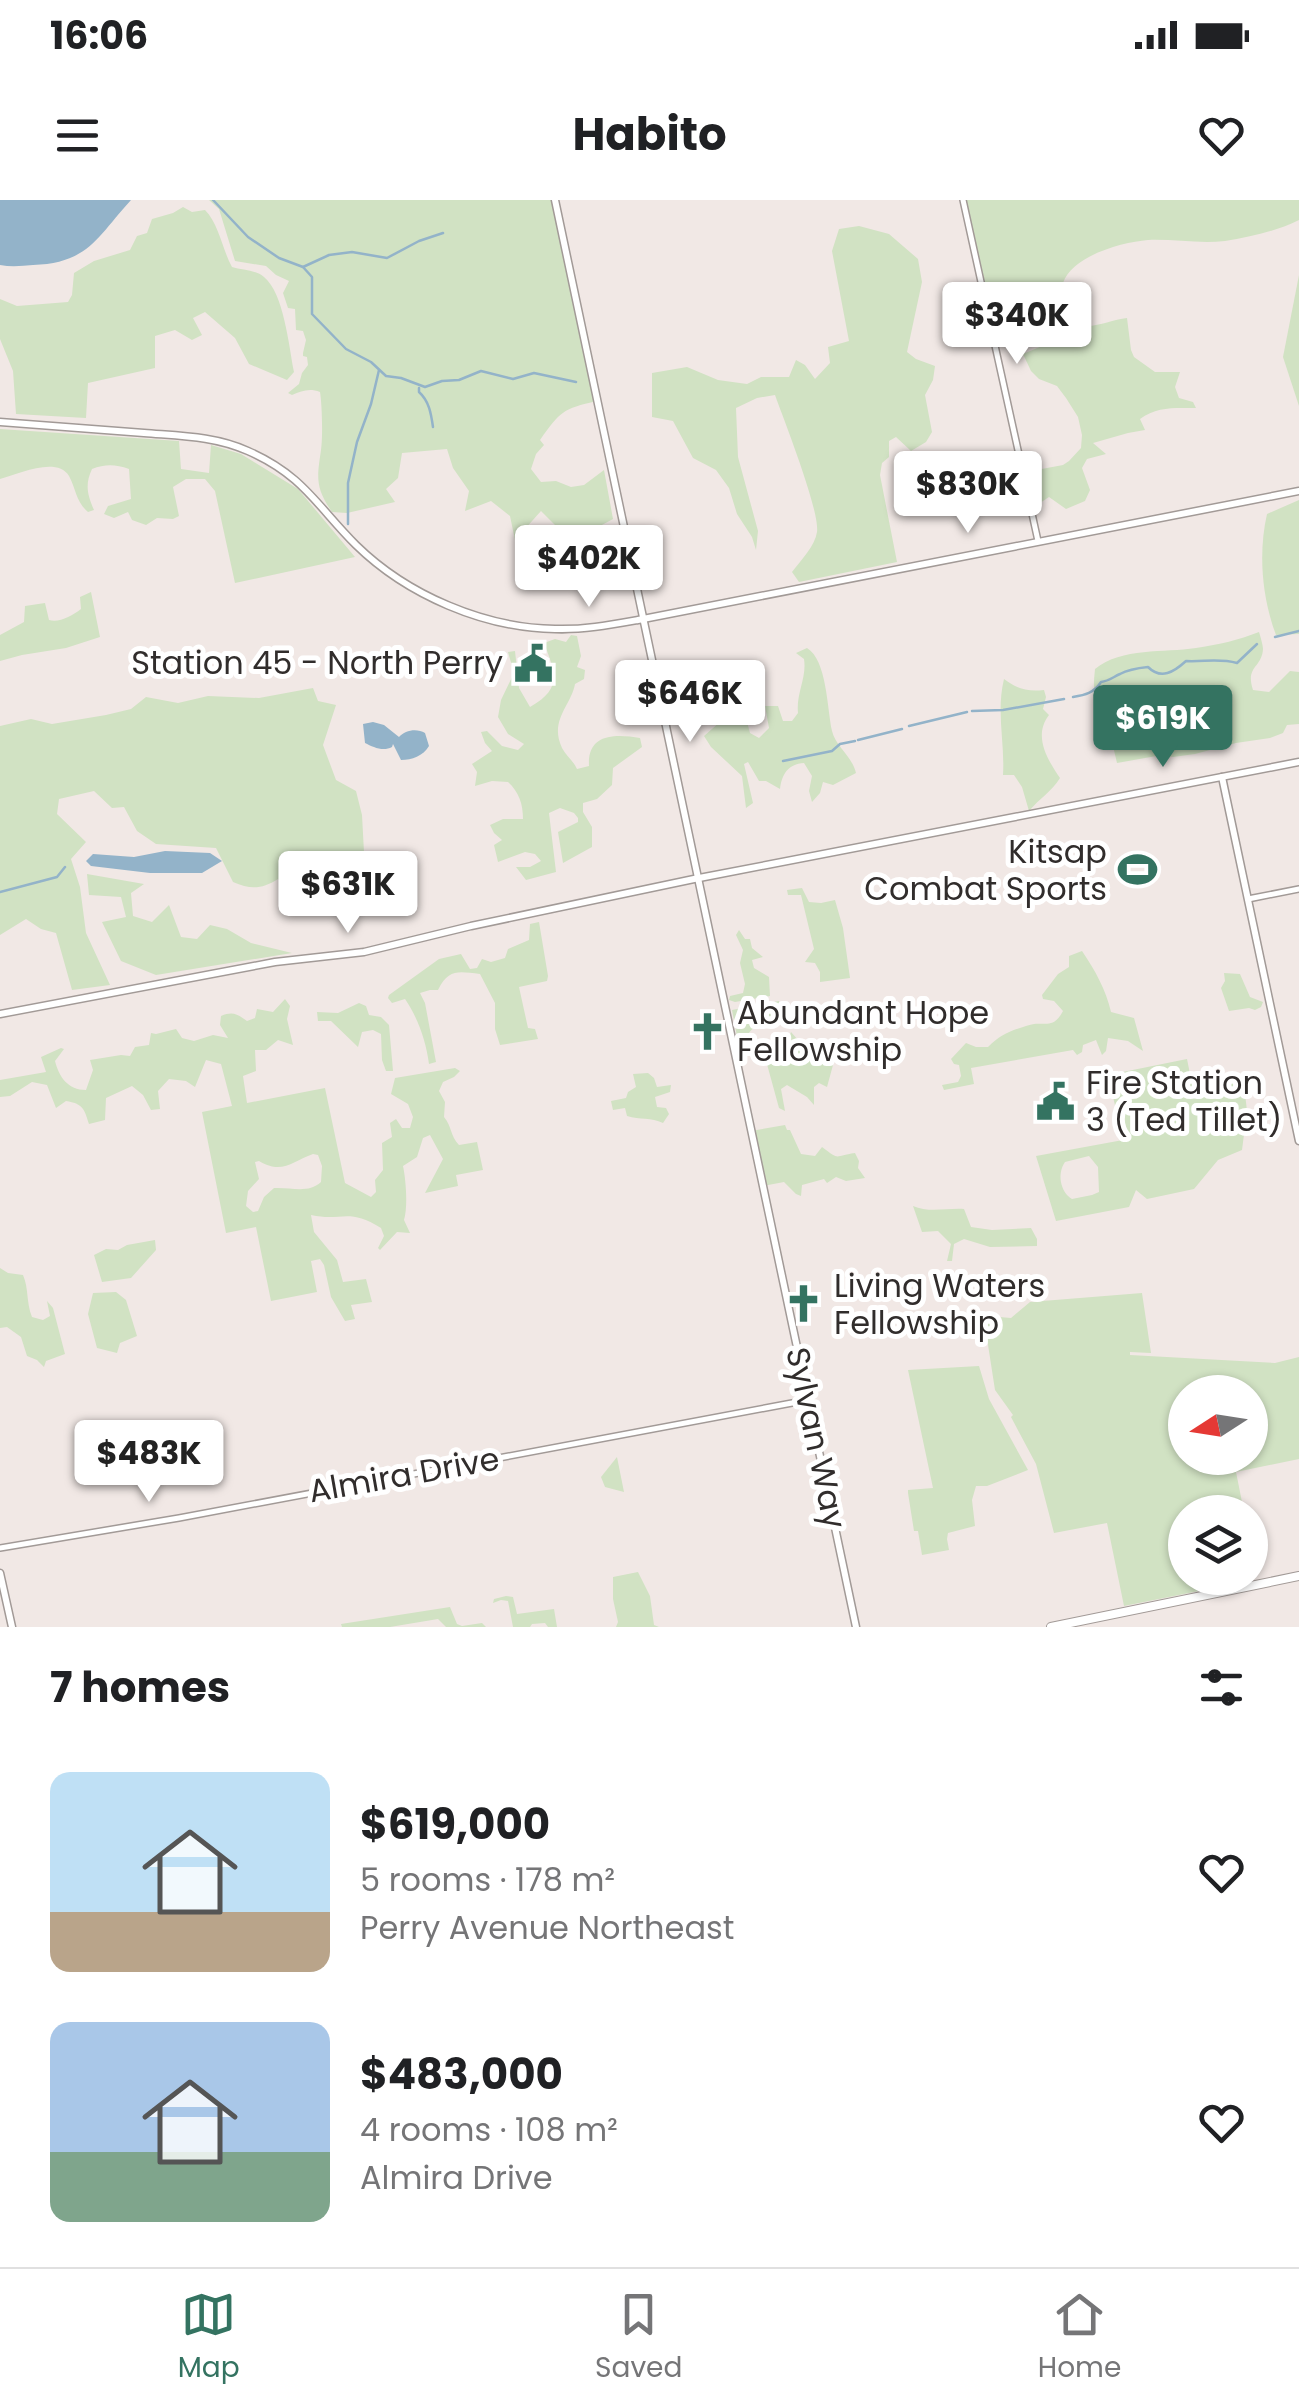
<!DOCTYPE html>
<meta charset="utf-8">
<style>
:root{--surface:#fff;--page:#f6f6f6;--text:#202124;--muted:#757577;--line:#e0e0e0;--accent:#347361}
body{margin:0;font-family:Poppins,sans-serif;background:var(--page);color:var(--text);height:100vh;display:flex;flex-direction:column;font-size:38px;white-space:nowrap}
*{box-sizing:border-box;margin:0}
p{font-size:32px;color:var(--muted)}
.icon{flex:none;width:55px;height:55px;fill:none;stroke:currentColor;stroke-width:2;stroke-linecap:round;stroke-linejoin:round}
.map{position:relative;height:1427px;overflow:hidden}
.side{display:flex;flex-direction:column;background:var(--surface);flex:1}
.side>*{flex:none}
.needle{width:65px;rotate:258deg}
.controls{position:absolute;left:1168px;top:1175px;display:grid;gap:20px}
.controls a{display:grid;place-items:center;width:100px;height:100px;border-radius:50%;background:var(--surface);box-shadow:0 2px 8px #0004;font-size:50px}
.price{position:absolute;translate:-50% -85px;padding:0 22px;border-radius:10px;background:#fff;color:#222;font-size:32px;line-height:65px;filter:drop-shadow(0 2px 5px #0008)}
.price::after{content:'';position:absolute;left:50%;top:60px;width:30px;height:22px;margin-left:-15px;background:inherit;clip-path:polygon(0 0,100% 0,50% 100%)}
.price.current{background:var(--accent);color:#fff}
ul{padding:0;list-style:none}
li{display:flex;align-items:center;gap:30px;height:250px;padding:0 50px}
li span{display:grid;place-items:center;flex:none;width:280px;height:200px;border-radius:20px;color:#555}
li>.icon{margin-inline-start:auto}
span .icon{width:120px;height:120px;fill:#fffc;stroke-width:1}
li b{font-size:42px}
h2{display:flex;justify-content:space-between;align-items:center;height:120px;padding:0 50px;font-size:42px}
.status{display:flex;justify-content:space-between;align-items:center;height:70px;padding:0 50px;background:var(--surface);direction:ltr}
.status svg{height:28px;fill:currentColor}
header{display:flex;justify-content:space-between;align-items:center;height:130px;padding:0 50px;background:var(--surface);font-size:45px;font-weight:700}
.tab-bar{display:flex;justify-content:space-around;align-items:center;height:140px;border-top:2px solid var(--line);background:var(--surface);font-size:28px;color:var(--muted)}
.tab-bar a{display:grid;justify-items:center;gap:5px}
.tab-bar .current{color:var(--accent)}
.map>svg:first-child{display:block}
</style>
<div class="status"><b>16:06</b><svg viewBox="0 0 49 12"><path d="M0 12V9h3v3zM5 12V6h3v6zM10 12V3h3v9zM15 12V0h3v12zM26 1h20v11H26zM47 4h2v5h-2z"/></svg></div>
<header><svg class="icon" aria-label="menu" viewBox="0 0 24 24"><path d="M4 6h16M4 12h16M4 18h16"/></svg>Habito<svg class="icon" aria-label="heart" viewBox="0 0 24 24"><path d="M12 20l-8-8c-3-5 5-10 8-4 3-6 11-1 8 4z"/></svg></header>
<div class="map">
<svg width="1299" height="1427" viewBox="0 0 1299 1427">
<rect width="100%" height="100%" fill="#f1e8e5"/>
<g fill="#d1e2c3" fill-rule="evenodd">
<path d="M209,0H555L597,201C562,209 561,211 540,240L544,245L536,254L531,269L541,282L556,281L571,287L584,285L604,270L613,319L576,339L556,326L541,311L515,340L510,316L491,301L465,311L469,291L453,268L447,249L402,253L398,278L386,289L395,302L347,313L332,312C315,287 317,278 321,250C323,236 322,204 320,192C309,188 302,191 292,195L288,193L299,184L302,173L308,165L307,157L303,156V153L306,140L303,131L296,130L295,109L288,108L283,93L289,81L276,75L266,66L235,61L219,9Z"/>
<path d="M963,0H1299V20C1277,31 1250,37 1225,41C1200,44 1174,39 1148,40C1122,42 1072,56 1063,83C1060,93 1060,103 1065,112C1080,138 1105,120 1127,118L1131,150L1134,157L1155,172H1180L1175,187L1179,198L1193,202L1196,208C1176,208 1157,206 1140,219L1145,230L1128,233L1093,243L1106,254L1087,259L1082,268L1090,290L1085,301L1066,309L1049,297L1037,305C1030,295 1030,283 1031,271L1063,265L1069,261L1081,248L1082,235L1078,217L1066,198L1057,186L1039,179L1031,171L1023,154L1054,141L1045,130H1029L1033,109L1029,96L1006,87L982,90Z"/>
<path d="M183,7L192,12L205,10C219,24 222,49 232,67C242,70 256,70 264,77C284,93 289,147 294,172L287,180L249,164L235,138L205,112L193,118L202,135L192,140L175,130L155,136V168L88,183L86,218L16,214L13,171L0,139V99L17,106L68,102L72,95L74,73L94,61L130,50L137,36L147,33L152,19L173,13Z"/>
<path d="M859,26L889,34L918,59L922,82L907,152L916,159L935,166L933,180L925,195L932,232L926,242L911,251L896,237L889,241V257L882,263L880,275L897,362L799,382L792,372C801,360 815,346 817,332C820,311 784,220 775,195L757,198L736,208L738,257L758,331L756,350L752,337L737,314L729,288L716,270L693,258L673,221L652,217V173L687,167L718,180L747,184L761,177H789L796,160L805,165L815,179L830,163L828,147L849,141L832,51L839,29Z"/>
<polygon points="1299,75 1299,206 1283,157"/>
<path d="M0,229L179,241L181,269L209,273L211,245L241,254L298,289L355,357L235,383L215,291L205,279H186L173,287L179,316L173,319L157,318L146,325L132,320L128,312L114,318L104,314L108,306L131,299L129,269C115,264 105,264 92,269C85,284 87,294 94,310L88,312C76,302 76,289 69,276C57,256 18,274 0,279Z"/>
<path d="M1299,300V434L1276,435C1262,398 1258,353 1267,314Z"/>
<path d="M91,392L100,437L66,448L22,455L0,461V435L24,422L25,406L45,403L49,420C59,423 72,416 81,409L80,397Z"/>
<path d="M1259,432C1260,435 1263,445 1263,449C1262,468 1245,466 1253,490L1269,492L1290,471L1299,472V524L1287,525L1283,533L1270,538L1236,543L1195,554L1173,557L1162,555L1117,563L1103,504C1091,495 1094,482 1095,469C1122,447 1164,453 1196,448C1217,445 1239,440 1259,432Z"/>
<path d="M571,435L577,436L581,456L577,467L585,470L584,479L575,484C571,506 549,520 562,548C566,556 573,560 577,569L589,566C587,533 616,534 640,538L642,547L613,568L612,585L597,599L583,603V612L592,627V647L563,663L558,632L578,622V618L574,613L560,608L549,613L556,672L526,680L516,667H530L541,661L535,654L525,652L498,662L494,645L502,640L494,633L490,625L503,619H523C523,604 519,592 508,582L492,581L475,586L477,572L472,564L492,551L485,543L481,532L487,531L502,546L518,550L524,544L508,534L498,517L501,500L514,473L508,452L515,451L519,488L530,507C562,489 556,474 544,443L555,439L566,442Z"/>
<path d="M807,448C827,460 827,508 832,531C836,547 852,556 856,573L833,585L823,582L820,593L812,602L809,591L812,576L804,563C788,564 782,574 780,589L766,581H759L748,562L744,564L753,603L746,608L742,576L711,547L704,536L721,521L732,495L740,491L748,500L746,518L750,533L759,538L769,528L765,506H778L783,521H792L798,513C796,493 807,478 804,459L796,453Z"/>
<path d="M1004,479C1017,489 1028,492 1044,490L1046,497L1043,509L1049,515C1033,536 1047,559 1060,578C1052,591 1039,599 1029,611L1022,587L1014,575H1003C1005,542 996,512 1004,479Z"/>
<path d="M313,488L318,501L336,505L323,545L336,580L356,591L362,615L365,671L330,699L313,708L291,692L278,679C262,689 251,690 233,682L216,648L156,644L137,631L124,607L112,608L94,591L59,599L57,614L86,642L71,659L80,687L86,733L110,785L72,790L56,733L41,729L26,719L0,735V526L31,519L52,524L106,515L131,509L146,497L178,503L208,496L259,498Z"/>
<polygon points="87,674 144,684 131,693 133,716 152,722 169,705 181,737 197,739 210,725 227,729 251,743 292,753 156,775 121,761 102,722 126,717 121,697 89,695"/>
<polygon points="802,688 809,702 821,703 835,700 843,728 850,778 820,782 820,772 815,763 805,762 814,749 801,695 788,695 787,690"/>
<path d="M539,722L548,776L547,781L519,787L528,828L535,829L538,839L500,845L495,829V803L480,774C459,772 449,768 438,790H430L420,793L425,803L436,862L429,864C426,841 418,818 405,799L392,803L388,798L389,795L439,759L461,754L470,769L477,768L482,759L491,762L505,758L508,749L529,740L530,724Z"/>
<polygon points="739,730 745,739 750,739 752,748 763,757 752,760 754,768 769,777 770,796 735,802 729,800 730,796 743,793 745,784 740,763 743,750 736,735"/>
<path d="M1082,751C1095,770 1106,790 1111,812L1134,818L1143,851L1128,841L1108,838L1106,851L1102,855L1096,840L1083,845L1082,852L1077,855L1073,850L971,868L974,884L944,890L942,885L958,882L961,876L959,865L954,864L951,859L966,843L976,847H988C1000,835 1010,831 1026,826C1043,819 1052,832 1063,811L1054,801L1043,799L1042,795L1058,774L1069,767V756Z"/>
<polygon points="1224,773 1240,774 1250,797 1263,802 1261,807 1255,810 1249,808 1229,811 1221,788 1225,781"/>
<path d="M285,799L290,806L287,819L293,845L278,840L266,850H255L256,871L243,876L247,903L325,888L345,983L371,997L376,992L375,980L383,970L382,943L392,937L390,923L396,919L402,928H410L413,917L408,904L391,894L395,878L455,868L460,871L454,877L443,882L439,891L445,902L444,917C452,926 450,936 459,945L477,942L483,970L456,975L458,986L425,993L443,959L430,935L423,938L417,957L403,966C406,980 408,1007 404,1020L410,1033L397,1032L380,1050L378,1048L384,1036L381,1028C348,1007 342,1022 311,1015L314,1032L337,1060L343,1082L366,1079L372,1102L351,1105L355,1119L345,1121L331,1097L324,1065L320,1059L311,1061L317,1092L271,1101L256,1027L226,1033L202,912L232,906L221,864L206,860L195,887L186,881L169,879L158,891L160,909L151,910L143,895L132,886L106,898L105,920L89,924C84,908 83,904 66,901L56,908L47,885L32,882L10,896L0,897V880L46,872L41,857L61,848L64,849L55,861C59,877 68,890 86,890L93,870L90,860L121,855L130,856L135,847L149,845L151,833L156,834L176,829L182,838L194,841L213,835L228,838L220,825L221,816C233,811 237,814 247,821L255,818L257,809L273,812ZM313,954L318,955L322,966L321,982C308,994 291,987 274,988L264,997L258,1011L253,1012L246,1006L248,991L259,979L255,962L259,961C282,975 293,961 313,954Z"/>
<path d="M779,801L780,816L777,822C763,816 756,825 747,835L748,838L762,842V845L747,842L743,848L739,847L732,810Z"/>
<polygon points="359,803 366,806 369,815 381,817 389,825 393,871 386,871 382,860 381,834 373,830 362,832 358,847 331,821 318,821 317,812 338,813"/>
<polygon points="791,832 798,840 803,851 817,855 833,850 833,865 827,887 819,883 814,887 814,905 807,897 787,885 781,889 785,911 779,908 765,857 774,850 786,846"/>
<path d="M1187,859L1193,889L1221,877L1244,885L1247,911L1242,950L1218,960L1194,989L1147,999L1136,990L1129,1007L1056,1021L1036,956L1123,940L1108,875ZM1089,956L1098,967L1099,992L1092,995L1072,999C1060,992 1057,973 1065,962Z"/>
<path d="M648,873L654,878L657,887L671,885L670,892L655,897L657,907L666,908L669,914L663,923C651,917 640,920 627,916L625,908L613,910L611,901L626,898L628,892L636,887L633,874Z"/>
<path d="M785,925L787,930H790L801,954L815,956L822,947C841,961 833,956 855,953L859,961L858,968L865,978L846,981L836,977L827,983L824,979L802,985L801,996L796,994L784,982L763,986L751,931Z"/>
<path d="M913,1006C928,1013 947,1008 964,1009L971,1027L992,1030L1031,1028L1037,1039V1046L990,1047L964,1039L954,1044L952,1061H947L951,1044L938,1031L922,1032Z"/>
<polygon points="155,1040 156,1050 131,1078 102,1082 94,1055 106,1049 118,1050 127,1045"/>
<path d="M0,1068L8,1073L23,1075C29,1089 26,1102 32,1117L43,1120L50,1116L47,1101L53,1108L65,1154L46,1161L44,1167L37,1160L27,1156L21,1137L7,1127L0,1128Z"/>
<polygon points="116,1092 126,1100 137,1136 120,1143 117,1153 97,1148 88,1114 93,1093"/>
<path d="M1142,1093L1151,1153L1130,1152V1155L1275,1163L1299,1157V1259L1236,1272L1244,1312H1185V1378H1250V1342L1256,1373L1249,1381L1124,1406L1107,1323L1054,1333L1036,1264L1011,1217L1013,1215L995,1190L984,1119L988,1116L1011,1118L1030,1102ZM1185,1192H1250V1258H1185Z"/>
<polygon points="979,1166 989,1199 1028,1270 987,1286 976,1286 972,1300 975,1326 948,1333 947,1339 949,1350 922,1355 918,1331 914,1331 908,1293 908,1290 933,1288 908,1170"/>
<polygon points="617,1257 624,1292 605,1287 601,1277"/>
<polygon points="638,1372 650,1396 654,1425 659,1427 616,1427 618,1422 613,1399 613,1377"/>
<polygon points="506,1396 513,1397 517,1414 554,1409 557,1427 548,1427 545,1423 532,1424 530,1427 513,1427 508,1401 501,1400 493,1403 494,1399"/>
<polygon points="450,1407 457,1424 462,1426 482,1423 486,1427 446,1427 438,1419 390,1427 342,1427 341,1424"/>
</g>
<g fill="#93b3c9">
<path d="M0,0H131C97,37 89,63 33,65C22,66 11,67 0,65Z"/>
<path d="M373,522L384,525L399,537C405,530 417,528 425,533L429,546C423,556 412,560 401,560L393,544L392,547C383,552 373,547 365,543L363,524Z"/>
<polygon points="165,651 210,653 222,661 202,673 150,673 91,666 86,661 93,654 134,657"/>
</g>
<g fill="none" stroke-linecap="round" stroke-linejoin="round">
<g stroke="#93b3c9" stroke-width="2.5">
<polyline points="213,0 248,37 279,58 303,67 312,77 312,114 346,149 371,162 386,176 401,178 425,187 442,181 459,180 481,171 513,179 534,173 576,182"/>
<polyline points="303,67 329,55 352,52 387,58 419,41 443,33"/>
<path d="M419,188V192C429,201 431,213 433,227"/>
<polyline points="348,324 348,283 357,242 371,204 379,170"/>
<polyline points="1275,437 1299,431"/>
<path d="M1073,497C1085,495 1094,493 1101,482C1109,481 1113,477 1120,474C1129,469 1138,468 1148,467C1161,480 1174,472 1186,461C1204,462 1219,458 1237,463L1257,444"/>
<polyline points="972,511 1003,510 1064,499"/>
<polyline points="909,526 967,512"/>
<polyline points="858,540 902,529"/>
<polyline points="783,561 832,551 840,544 855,541"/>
<polyline points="0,692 57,677 65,667"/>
</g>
<defs>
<g id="tertiary">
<polyline points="963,0 1038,341"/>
<polyline points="1248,699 1299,689"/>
<polyline points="0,1348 179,1318 808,1200"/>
</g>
<g id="secondary">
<polyline points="555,0 856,1427"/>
<path d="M0,222C48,226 96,229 144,233C180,236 215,236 248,251C303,275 317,306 356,345C407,395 484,428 555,429C583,430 610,425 638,420L1299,291"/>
<polyline points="1222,577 1299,941"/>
<polyline points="0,814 275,762 364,752 471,726 694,679 1299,562"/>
<polyline points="0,1373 12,1427"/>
</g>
<polyline id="primary" points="1051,1427 1299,1376"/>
</defs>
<use href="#tertiary" stroke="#a29a97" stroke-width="8"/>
<use href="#secondary" stroke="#a29a97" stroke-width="9"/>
<use href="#primary" stroke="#a29a97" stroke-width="10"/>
<use href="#tertiary" stroke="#fff" stroke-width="5"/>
<use href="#secondary" stroke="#fff" stroke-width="6"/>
<use href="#primary" stroke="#fff" stroke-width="8"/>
</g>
<defs>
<symbol id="civic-bare" viewBox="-9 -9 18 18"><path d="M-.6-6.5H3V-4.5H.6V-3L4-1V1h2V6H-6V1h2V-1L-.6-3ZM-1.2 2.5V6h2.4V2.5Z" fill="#347361" stroke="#fff" stroke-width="2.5" paint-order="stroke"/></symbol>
<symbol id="stadium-bare" viewBox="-9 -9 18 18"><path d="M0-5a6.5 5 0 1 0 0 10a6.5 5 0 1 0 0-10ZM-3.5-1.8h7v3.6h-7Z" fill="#347361" stroke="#fff" stroke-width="2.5" paint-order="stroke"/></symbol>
<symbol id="church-bare" viewBox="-9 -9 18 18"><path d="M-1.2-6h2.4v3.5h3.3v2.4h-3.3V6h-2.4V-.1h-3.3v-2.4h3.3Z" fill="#347361" stroke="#fff" stroke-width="2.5" paint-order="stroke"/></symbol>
</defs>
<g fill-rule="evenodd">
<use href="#civic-bare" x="506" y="436" width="55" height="55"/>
<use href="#stadium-bare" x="1110" y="642" width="55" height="55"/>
<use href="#church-bare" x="680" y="804" width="55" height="55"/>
<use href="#civic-bare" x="1028" y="874" width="55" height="55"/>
<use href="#church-bare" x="776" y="1076" width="55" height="55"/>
</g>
<g text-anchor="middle" stroke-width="10" stroke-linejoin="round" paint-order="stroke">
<g font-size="32" fill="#312d2c" stroke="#fff" text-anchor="start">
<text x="503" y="474" text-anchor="end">Station 45 - North Perry</text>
<text x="1107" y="663" text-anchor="end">Kitsap<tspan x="1107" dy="37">Combat Sports</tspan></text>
<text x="737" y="824">Abundant Hope<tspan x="737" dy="37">Fellowship</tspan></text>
<text x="1086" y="894">Fire Station<tspan x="1086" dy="37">3 (Ted Tillet)</tspan></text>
<text x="834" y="1097">Living Waters<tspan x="834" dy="37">Fellowship</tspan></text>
</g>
<g font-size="32" fill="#312d2c" stroke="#fff">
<text transform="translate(816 1238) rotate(78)" y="11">Sylvan Way</text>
<text transform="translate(404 1275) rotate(-10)" y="11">Almira Drive</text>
</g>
</g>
</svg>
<div class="controls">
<a><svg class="needle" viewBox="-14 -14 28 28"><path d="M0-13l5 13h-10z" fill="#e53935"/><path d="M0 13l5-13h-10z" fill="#757577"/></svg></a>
<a><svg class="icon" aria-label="layers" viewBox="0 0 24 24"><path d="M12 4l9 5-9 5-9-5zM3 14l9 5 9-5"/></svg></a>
</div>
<b class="price" style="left:1017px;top:167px">$340K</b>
<b class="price" style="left:968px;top:336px">$830K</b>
<b class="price" style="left:589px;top:410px">$402K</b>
<b class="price" style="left:690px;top:545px">$646K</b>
<b class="price current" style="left:1163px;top:570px">$619K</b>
<b class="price" style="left:348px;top:736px">$631K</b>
<b class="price" style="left:149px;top:1305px">$483K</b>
</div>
<section class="side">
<h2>7 homes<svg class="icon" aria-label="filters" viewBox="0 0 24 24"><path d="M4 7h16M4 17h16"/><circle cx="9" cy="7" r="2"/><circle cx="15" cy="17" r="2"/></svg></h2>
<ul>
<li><span style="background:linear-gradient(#bfe0f5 70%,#b9a48a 0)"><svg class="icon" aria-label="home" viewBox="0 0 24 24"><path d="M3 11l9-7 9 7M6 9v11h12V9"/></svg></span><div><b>$619,000</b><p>5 rooms · 178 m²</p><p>Perry Avenue Northeast</p></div><svg class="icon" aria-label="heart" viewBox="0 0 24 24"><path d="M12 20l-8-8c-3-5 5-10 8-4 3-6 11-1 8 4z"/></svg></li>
<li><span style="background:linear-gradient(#a9c7e8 65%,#7fa58c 0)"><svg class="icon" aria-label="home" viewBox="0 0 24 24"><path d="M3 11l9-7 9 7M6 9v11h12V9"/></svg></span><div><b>$483,000</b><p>4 rooms · 108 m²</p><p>Almira Drive</p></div><svg class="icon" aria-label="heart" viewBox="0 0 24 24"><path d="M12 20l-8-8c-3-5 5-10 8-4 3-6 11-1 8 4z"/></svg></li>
</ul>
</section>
<nav class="tab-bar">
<a class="current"><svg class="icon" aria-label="map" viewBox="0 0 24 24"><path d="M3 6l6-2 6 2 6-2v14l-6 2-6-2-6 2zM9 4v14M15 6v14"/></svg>Map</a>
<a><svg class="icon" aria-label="saved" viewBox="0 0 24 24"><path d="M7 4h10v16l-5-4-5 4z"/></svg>Saved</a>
<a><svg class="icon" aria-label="home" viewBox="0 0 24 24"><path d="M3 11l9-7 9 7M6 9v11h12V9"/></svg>Home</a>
</nav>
